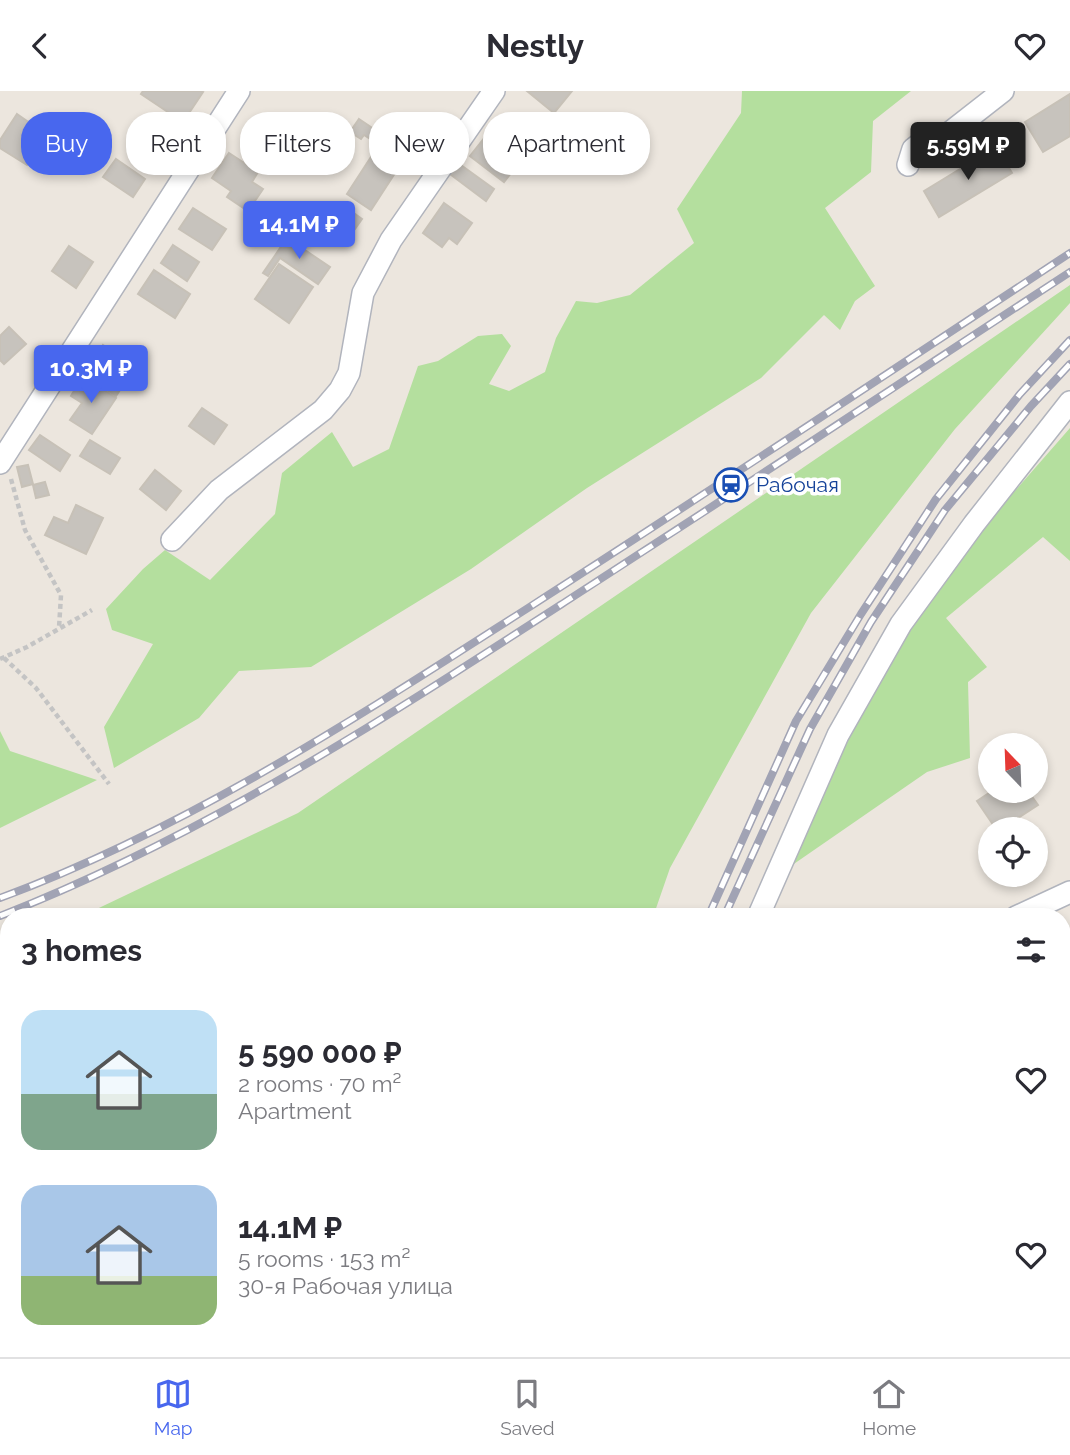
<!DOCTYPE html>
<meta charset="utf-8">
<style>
:root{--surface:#fff;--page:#f2f2f3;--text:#2b2b33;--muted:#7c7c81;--line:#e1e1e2;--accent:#4867ee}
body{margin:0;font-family:Raleway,sans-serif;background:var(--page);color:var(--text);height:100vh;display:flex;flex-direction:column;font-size:26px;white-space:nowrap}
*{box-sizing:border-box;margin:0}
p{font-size:23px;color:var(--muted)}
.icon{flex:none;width:38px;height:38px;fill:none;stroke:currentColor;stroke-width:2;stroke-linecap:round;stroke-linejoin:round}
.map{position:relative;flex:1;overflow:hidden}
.side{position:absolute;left:0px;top:817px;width:1071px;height:450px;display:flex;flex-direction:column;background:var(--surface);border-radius:28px 28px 0 0;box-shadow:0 4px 10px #0003}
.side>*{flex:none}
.banner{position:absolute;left:21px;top:21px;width:700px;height:63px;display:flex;gap:14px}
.needle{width:46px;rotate:337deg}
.buttons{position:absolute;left:978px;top:642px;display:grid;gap:14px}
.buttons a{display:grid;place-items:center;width:70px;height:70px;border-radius:50%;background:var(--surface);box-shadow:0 4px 10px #0003;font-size:35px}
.price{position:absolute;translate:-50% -60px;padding:0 16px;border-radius:7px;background:var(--accent);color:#fff;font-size:23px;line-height:46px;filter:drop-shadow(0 2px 4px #0008)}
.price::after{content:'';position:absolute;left:50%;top:42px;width:21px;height:16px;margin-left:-10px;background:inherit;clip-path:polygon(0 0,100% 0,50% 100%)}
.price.current{background:#222;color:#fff}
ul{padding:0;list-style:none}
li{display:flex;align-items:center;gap:21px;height:175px;padding:0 21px}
li span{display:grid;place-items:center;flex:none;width:196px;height:140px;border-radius:21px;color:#555}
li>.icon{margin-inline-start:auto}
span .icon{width:84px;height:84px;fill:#fffc;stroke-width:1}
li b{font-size:30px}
h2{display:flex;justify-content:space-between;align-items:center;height:84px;padding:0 21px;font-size:30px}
.pill{padding:0 24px;border-radius:28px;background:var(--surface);box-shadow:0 4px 10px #0003;font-size:24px;line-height:63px}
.pill.current{background:var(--accent);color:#fff}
header{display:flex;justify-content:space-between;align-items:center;height:91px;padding:0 21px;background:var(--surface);font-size:32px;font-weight:700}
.menu{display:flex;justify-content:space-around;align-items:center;height:98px;border-top:2px solid var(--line);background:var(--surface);font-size:19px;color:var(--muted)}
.menu a{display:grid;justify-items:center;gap:4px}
.menu .current{color:var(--accent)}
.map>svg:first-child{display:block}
</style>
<header><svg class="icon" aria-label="back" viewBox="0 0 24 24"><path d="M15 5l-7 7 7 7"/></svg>Nestly<svg class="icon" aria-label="heart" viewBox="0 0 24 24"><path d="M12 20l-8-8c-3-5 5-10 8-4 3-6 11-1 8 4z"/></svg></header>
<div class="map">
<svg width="1070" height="1266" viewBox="0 0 1070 1266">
<rect width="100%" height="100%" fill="#ece6de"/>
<g fill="#b4df9e">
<polygon points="742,0 911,0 873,30 871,81 825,117 875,195 855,210 840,239 824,224 761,287 587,397 471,478 311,576 239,580 199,627 114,677 104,636 153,553 112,539 106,518 143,478 165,459 210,489 275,423 282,382 332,341 353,376 389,358 418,275 438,270 478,245 502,243 511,255 489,293 509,300 545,281 556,247 576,210 597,212 630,204 694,152 677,118 741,22"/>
<polygon points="1070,194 1070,212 955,338 811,522 670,777 653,826 80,826 298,722"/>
<polygon points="1070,337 1070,470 1043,446 946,527 987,576 968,591 970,667 927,681 788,777 808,721 909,535 978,442"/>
<polygon points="0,640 10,660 97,689 0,737"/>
<polygon points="9,860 9,1258 500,1258 497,1266 0,1266 0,864"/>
<polygon points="1070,1039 1070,1266 772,1266 775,1258 1062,1258 1062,1044"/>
</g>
<g fill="#c7c3bd" stroke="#c7c1b7" stroke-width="2">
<polygon points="143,0 200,0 203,1 183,31 141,3"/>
<polygon points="527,0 572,0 554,22"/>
<polygon points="1070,3 1070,45 1043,61 1025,31"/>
<polygon points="17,23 47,44 27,74 0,57 0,49"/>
<polygon points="359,28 405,59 400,67 364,44 361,48 350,41"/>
<polygon points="497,31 531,57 504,91 470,65"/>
<polygon points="996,56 1012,82 939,126 924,100"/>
<polygon points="229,62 258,81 252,91 263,98 248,120 227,106 231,100 212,87"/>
<polygon points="373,63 397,79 371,119 347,103"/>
<polygon points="116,68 145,88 133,106 103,86"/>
<polygon points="454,69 494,98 486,110 446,80"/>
<polygon points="444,112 472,132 457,153 449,147 442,156 423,142"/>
<polygon points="344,115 362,128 355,138 337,126"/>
<polygon points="193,117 226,138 212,159 179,138"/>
<polygon points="287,147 330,176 318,193 280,167 268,185 263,182"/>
<polygon points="173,154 199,171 187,190 161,172"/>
<polygon points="69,155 93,171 76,197 52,180"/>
<polygon points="279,173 313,196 289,232 255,208"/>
<polygon points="154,179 190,203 175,227 138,203"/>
<polygon points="9,236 26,253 4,273 0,269 0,245"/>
<polygon points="103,254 135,276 116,305 84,283"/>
<polygon points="83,285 116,307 92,343 70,329 82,312 71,305"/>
<polygon points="202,317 227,334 214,353 189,335"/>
<polygon points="40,344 70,364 60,380 29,359"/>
<polygon points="90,349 120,367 110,383 80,365"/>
<polygon points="28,374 33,393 22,396 17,376"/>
<polygon points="155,379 181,400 166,419 140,398"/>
<polygon points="45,391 49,404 36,407 33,394"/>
<polygon points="76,414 103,427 86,463 45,444 54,426 68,432"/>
<polygon points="992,700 1014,700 1015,702 1028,700 1038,714 1001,738 996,738 977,710"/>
<polygon points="941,1258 950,1258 954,1266 931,1266"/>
</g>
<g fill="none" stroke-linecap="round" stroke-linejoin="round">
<defs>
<g id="minor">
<polyline points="908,74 913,58 926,48 948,43 1003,0"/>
<polyline points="0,372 239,0"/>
<polyline points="172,449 219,399 323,319 340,299 349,282 363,202 391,149 494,0"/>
<polyline points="758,826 838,644 901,533 974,433 1070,311"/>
<polyline points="1016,826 1070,801"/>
<polyline points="1062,1049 1070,1045"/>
<polyline points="605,1266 607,1258"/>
<polyline points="857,1266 860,1258"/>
</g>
</defs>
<use href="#minor" stroke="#b1b4bd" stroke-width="24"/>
<g stroke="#c4c4c4" stroke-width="4.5" stroke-dasharray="5 3.5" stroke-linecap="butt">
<polyline points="11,388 25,439 61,504 59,537"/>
<polyline points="4,567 36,597 109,693"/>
<polyline points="0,568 27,556 92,519"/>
</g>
<use href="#minor" stroke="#fff" stroke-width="21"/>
<defs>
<g id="rail">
<path d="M0,807C189,737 359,625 528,517C710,400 890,281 1070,162"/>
<path d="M0,825C202,746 384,628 565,511C734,402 902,291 1070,181"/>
<polyline points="708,826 796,630 861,523 936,408 1020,303 1070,249"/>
<polyline points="724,826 810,638 871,531 945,419 1031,315 1070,273"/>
<polyline points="543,1266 546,1258"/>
<polyline points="559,1266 562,1258"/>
</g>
</defs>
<use href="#rail" stroke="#a1a3b4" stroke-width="8"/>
<use href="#rail" stroke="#fff" stroke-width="5" stroke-dasharray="16" stroke-linecap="butt"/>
</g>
<defs>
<symbol id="station-ring" viewBox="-11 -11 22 22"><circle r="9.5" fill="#fff" stroke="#1a4fb4" stroke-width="1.5"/><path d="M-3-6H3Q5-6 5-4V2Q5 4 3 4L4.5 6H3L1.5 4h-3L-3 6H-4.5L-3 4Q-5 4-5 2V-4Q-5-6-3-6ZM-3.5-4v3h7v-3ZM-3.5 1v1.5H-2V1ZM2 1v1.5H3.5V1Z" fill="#1a4fb4"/></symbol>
</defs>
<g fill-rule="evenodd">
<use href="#station-ring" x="712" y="375" width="38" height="38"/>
</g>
<g text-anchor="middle" stroke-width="7" stroke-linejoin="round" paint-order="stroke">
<g font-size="21" fill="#164399" stroke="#fff" text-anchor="start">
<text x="756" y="401">Рабочая</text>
</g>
</g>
</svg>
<div class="buttons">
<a><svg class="needle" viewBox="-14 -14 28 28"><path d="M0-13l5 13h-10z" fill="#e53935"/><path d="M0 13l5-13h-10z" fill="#7c7c81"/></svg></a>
<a><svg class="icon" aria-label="locate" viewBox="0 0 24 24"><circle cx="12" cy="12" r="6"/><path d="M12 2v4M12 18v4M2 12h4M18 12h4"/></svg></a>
</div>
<b class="price current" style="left:968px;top:91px">5.59M ₽</b>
<b class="price" style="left:299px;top:170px">14.1M ₽</b>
<b class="price" style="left:91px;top:314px">10.3M ₽</b>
<div class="banner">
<a class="pill current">Buy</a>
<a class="pill">Rent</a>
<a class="pill">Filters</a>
<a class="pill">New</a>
<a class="pill">Apartment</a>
</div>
<section class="side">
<h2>3 homes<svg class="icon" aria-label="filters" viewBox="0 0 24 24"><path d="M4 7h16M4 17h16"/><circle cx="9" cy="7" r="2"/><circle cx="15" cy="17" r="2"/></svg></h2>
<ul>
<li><span style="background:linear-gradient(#bfe0f5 60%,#7fa58c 0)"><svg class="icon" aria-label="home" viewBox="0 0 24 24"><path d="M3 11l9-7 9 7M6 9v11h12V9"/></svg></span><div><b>5 590 000 ₽</b><p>2 rooms · 70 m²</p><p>Apartment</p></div><svg class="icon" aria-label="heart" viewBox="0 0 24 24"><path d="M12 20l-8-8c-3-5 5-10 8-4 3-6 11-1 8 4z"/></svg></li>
<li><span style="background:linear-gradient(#a9c7e8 65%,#8fb573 0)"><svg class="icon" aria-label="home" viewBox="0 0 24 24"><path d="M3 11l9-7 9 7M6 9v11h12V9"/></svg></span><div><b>14.1M ₽</b><p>5 rooms · 153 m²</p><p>30-я Рабочая улица</p></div><svg class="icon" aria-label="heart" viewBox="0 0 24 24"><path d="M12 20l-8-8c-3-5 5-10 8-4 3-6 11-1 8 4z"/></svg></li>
</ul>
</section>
</div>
<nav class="menu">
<a class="current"><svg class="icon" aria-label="map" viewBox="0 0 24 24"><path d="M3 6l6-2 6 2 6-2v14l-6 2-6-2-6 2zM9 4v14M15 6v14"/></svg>Map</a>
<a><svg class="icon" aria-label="saved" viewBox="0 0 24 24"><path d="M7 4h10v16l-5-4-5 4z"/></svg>Saved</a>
<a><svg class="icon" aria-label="home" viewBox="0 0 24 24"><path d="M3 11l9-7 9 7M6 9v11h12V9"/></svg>Home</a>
</nav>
